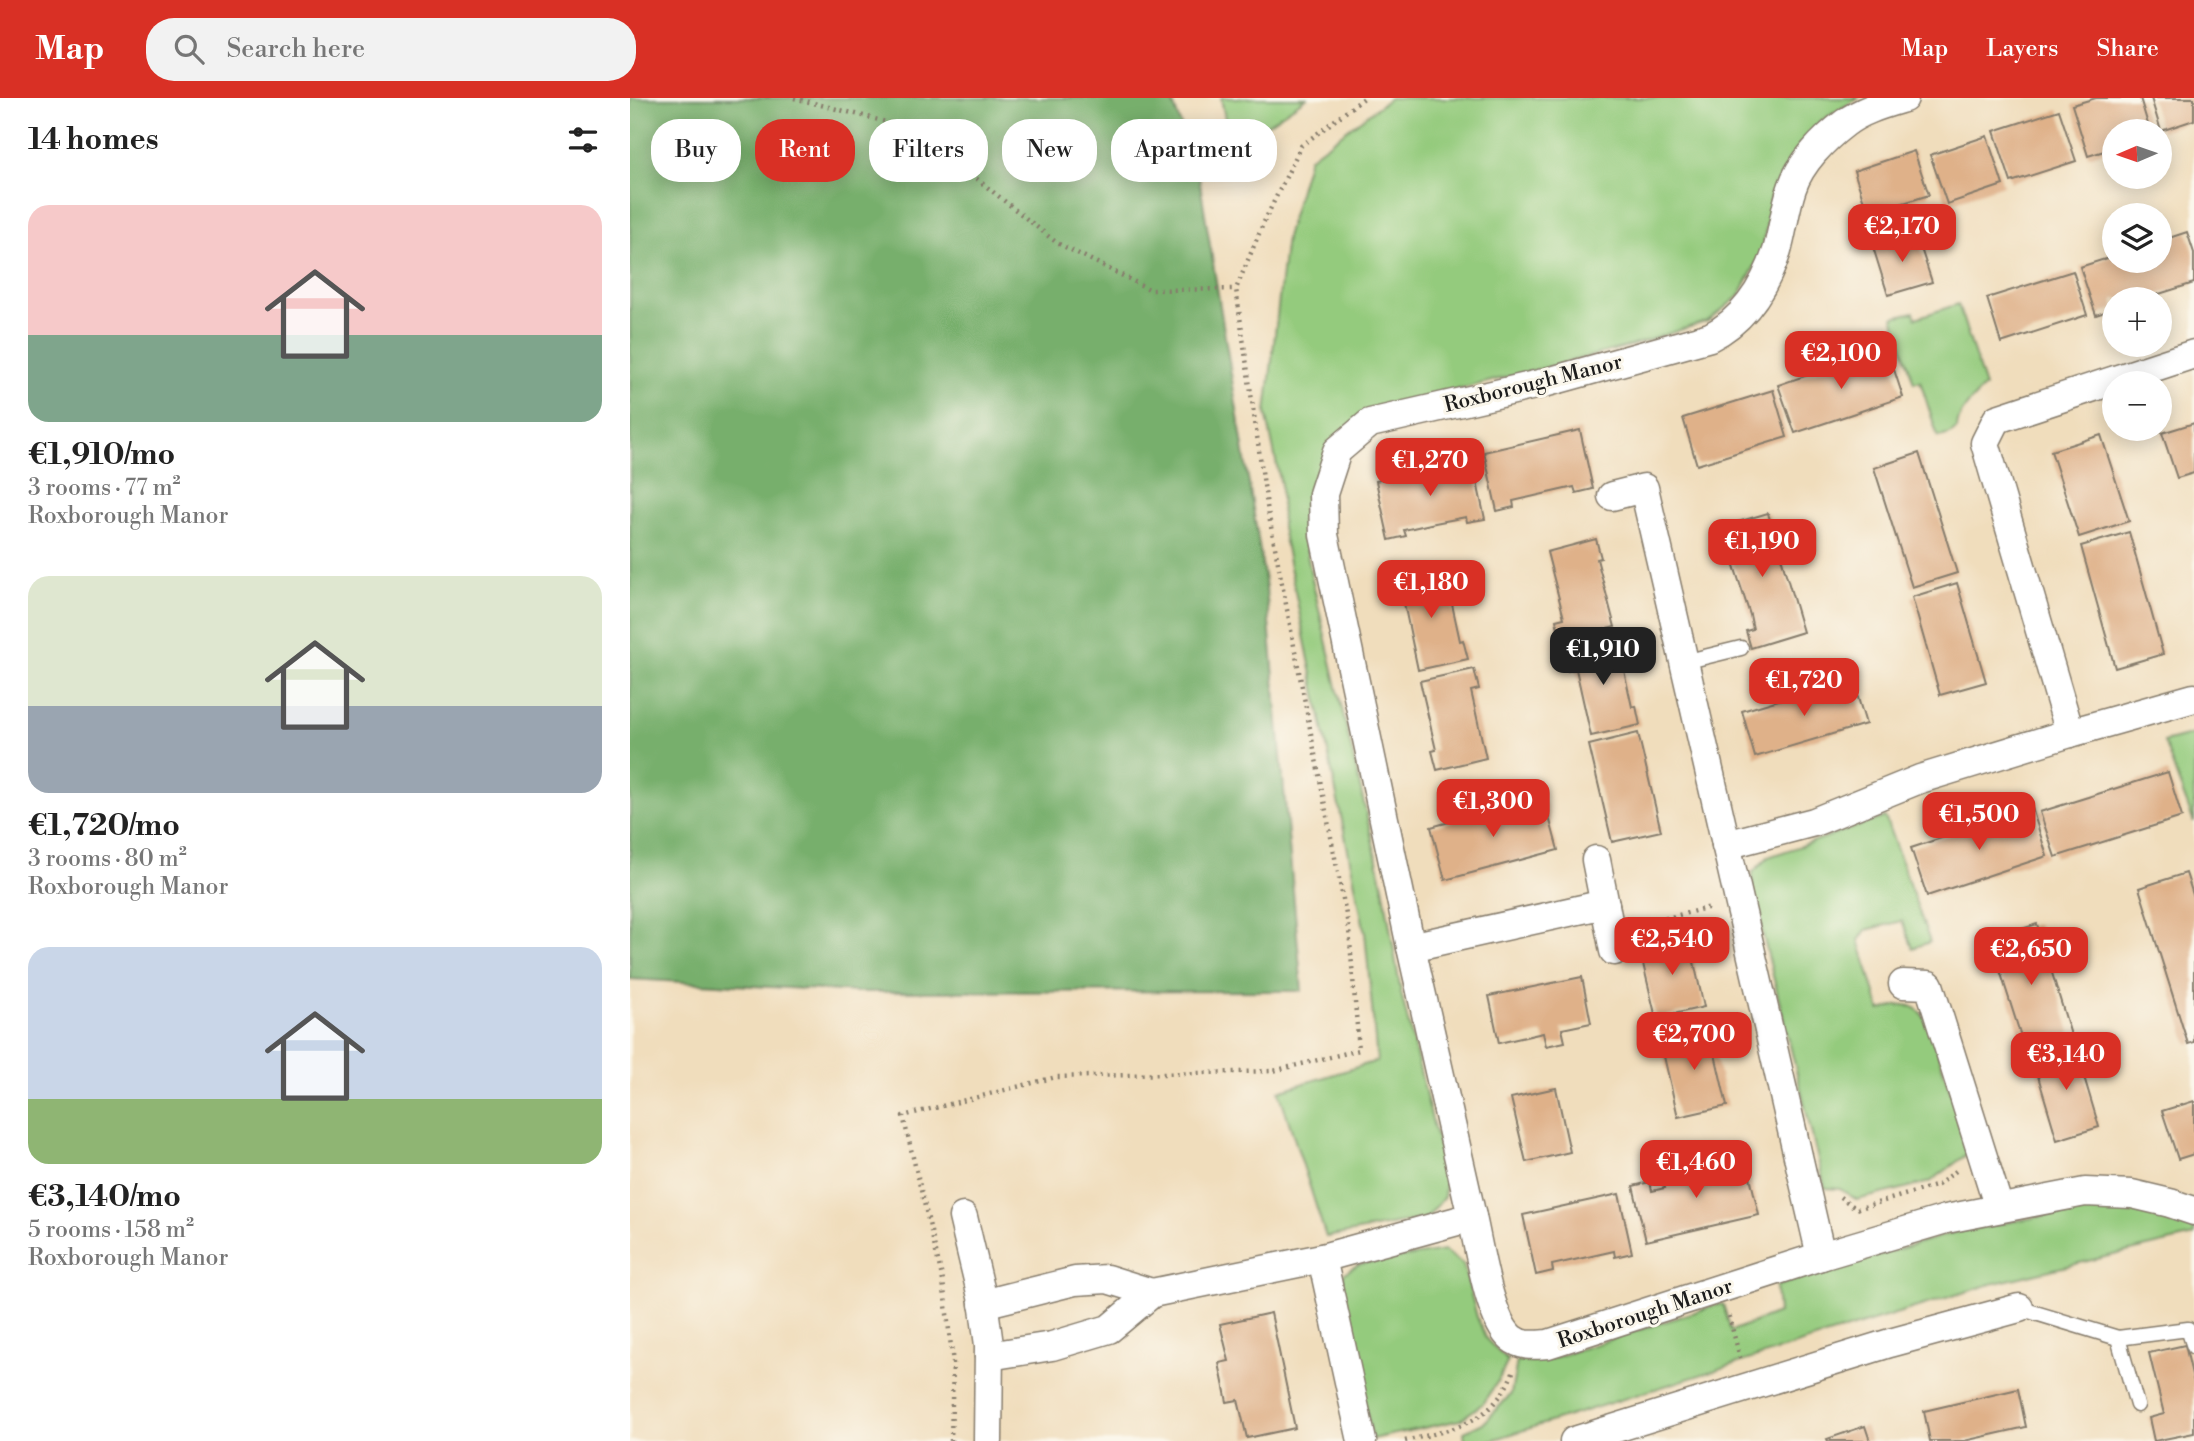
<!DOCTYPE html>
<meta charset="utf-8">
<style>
:root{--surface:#fff;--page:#f2f2f2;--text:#222;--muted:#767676;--accent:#d93025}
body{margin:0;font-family:"Libre Bodoni",serif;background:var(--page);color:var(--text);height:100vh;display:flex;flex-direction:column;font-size:26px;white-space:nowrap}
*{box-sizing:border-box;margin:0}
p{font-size:23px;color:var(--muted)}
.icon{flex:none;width:38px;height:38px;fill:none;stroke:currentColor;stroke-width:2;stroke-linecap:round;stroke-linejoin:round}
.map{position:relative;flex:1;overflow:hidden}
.panel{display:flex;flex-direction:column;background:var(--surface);width:630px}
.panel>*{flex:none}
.banner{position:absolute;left:21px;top:21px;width:665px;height:63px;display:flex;gap:14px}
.needle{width:46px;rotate:268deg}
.tools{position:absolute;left:1472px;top:21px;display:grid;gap:14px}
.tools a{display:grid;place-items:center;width:70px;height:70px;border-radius:50%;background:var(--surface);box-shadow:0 4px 18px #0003;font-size:35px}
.price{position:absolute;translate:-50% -60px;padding:0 16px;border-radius:14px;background:var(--accent);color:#fff;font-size:23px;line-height:46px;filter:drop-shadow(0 2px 4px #0008)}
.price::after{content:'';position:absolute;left:50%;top:42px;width:21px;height:16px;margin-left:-10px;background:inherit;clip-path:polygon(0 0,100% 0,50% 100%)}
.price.on{background:#222;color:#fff}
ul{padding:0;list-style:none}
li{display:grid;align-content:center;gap:14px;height:371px;padding:0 28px}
li span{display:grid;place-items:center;height:217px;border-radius:21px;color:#555}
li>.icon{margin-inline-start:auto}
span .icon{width:126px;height:126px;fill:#fffc;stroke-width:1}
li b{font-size:30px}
h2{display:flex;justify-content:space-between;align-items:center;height:84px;padding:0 28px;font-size:30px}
.pill{padding:0 24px;border-radius:28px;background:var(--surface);box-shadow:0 4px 18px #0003;font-size:24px;line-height:63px}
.pill.on{background:var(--accent);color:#fff}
header{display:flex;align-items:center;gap:42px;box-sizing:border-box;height:98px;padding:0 35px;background:var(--accent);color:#fff}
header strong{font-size:33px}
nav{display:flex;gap:38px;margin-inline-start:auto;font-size:24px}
.search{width:490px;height:63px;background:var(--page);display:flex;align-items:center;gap:18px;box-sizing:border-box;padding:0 24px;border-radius:28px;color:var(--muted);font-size:26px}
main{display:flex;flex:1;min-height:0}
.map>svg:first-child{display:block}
</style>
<header>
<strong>Map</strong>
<div class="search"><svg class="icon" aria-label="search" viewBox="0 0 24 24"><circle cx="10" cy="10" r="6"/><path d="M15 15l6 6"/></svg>Search here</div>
<nav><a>Map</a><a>Layers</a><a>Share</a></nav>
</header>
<main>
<section class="panel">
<h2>14 homes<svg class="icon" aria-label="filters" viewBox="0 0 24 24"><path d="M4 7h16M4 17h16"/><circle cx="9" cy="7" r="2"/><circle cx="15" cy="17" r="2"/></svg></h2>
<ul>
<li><span style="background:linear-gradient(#f6c9c9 60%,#7fa58c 0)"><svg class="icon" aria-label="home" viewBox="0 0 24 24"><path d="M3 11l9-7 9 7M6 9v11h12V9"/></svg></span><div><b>€1,910/mo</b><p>3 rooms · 77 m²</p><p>Roxborough Manor</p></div></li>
<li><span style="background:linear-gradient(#dfe7d0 60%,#9aa5b1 0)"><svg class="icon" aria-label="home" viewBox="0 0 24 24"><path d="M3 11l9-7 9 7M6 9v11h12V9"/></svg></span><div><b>€1,720/mo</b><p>3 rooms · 80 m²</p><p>Roxborough Manor</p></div></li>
<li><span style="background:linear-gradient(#c9d6e8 70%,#8fb573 0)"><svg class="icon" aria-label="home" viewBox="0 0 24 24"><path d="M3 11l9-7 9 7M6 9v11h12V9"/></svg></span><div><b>€3,140/mo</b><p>5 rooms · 158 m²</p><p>Roxborough Manor</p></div></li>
</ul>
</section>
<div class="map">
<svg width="1564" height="1343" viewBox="0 0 1564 1343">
<rect width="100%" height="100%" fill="#fbf7ec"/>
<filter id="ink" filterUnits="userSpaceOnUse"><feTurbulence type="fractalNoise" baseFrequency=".0143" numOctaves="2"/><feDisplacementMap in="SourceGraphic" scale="14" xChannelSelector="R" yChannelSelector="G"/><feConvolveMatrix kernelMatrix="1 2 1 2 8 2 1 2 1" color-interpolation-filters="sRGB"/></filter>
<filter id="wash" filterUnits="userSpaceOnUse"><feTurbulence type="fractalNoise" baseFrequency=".00686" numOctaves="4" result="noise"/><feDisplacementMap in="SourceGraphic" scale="28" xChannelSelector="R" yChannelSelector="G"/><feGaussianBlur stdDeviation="1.57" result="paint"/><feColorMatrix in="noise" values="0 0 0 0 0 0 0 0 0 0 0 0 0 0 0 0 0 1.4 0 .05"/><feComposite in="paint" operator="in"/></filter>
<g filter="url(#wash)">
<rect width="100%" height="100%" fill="#f0ddbc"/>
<g fill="#94cb7d" stroke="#58744c" stroke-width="2">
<polygon points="591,0 676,0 601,51"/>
<polygon points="760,0 1229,0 1189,24 1165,55 1142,93 1132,155 1109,198 1078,223 1000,248 740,314 683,382 671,423 681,477 753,788 771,895 816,1079 814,1099 797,1120 696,1139 649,993 747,963 735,835 652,430 651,387 636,315 656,139 679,60"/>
<path d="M1328,206L1355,289C1343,300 1327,315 1327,331L1318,337L1308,339L1290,283L1284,285L1263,219L1284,214L1286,220Z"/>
<polygon points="1564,636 1564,725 1534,644"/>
<path d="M1255,719L1300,844L1283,850L1272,823L1236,832L1229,842L1250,912C1274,905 1286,902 1299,927L1340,1054L1300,1084L1227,1102L1210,1091L1195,1090L1122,792L1123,774L1138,759Z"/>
<polygon points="1452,1111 1507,1113 1564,1129 1564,1138 1361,1186 859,1343 835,1343 834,1334 855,1324 881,1296 887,1263 917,1262 1086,1207 1093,1206 1101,1233 1148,1215 1146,1188 1329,1133"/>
<polygon points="814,1153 833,1166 847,1219 857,1242 878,1263 868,1283 852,1306 830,1322 742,1341 712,1189 714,1175 729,1166"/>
</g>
<polygon fill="#77af6c" stroke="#4a6644" stroke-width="2" points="0,0 541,0 568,73 636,490 672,893 229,894 0,881"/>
<g id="blocks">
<g fill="#dfb189">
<polygon points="1466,0 1510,0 1520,33 1484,33 1484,50 1458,58 1442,7"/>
<polygon points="1521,0 1564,0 1564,22 1531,33"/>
<polygon points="1429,12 1446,63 1381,84 1364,33"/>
<polygon points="1357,38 1373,87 1317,106 1300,57"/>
<polygon points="1284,53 1299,97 1238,116 1224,73"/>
<polygon points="1557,134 1564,155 1564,185 1513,201 1484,201 1484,211 1466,217 1450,169 1484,158 1484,163 1530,163 1530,143"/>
<polygon points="1286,135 1302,184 1258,197 1243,149"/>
<polygon points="1443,173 1457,217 1371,245 1357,200"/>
<polygon points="1257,250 1273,299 1165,335 1148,287"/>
<polygon points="1143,292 1157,339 1067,367 1053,320"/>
<polygon points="1564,325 1564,375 1547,380 1532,335"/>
<polygon points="950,332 963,391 946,395 944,389 883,403 884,409 867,413 854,354"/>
<polygon points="1471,337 1499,423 1449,439 1421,353"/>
<polygon points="1289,355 1327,475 1282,489 1244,370"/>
<polygon points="842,361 855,421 837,424 836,419 805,425 774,432 776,438 759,442 746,383"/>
<polygon points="1138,415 1173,534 1121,550 1116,533 1123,531 1120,517 1097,446 1089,448 1084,431"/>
<polygon points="1499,434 1533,556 1485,570 1451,448"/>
<polygon points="966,441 971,460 967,461 985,529 931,542 926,522 934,520 917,454"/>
<polygon points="815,474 830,543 833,542 838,561 788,572 774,505 766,506 761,486"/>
<polygon points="1327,485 1356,584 1310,597 1282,499"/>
<polygon points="987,540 1002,609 1006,608 1010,627 961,638 946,571 938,573 933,553"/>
<polygon points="844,571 849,591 841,593 856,660 807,672 802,653 806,652 790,583"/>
<polygon points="1222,580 1236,626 1125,659 1112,613"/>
<polygon points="1008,635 1031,733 982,744 959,647"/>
<polygon points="1538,674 1552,719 1425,759 1410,714"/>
<polygon points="872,702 875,715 915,704 928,752 815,782 801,729 849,716 847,708"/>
<polygon points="1402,710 1417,758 1297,798 1281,750"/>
<polygon points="1556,775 1564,800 1564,944 1558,946 1509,790"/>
<polygon points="1407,826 1441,937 1395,951 1360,841"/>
<polygon points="1058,837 1074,909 1026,920 1009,849"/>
<polygon points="952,879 961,925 932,931 935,944 916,948 913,935 869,945 859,898"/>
<polygon points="1079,930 1097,1008 1048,1019 1030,941"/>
<polygon points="1444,945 1469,1029 1427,1042 1402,958"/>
<polygon points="926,990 940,1054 896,1064 881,1000"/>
<polygon points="1564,1003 1564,1056 1548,1061 1532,1013"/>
<polygon points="1077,1062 1079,1070 1086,1068 1088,1077 1101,1074 1099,1066 1116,1062 1129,1117 1016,1143 1003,1088 1020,1084 1022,1093 1035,1090 1033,1081 1040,1079 1039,1071"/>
<polygon points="989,1096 1002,1155 985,1159 984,1153 922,1167 923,1173 906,1177 893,1117"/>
<polygon points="641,1215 665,1330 617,1340 608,1302 597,1304 589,1265 599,1263 590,1226"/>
<polygon points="1555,1247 1564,1285 1564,1335 1524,1343 1519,1320 1534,1316 1519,1255"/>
<polygon points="1388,1291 1396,1329 1334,1343 1300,1343 1294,1313"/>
<polygon points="1235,1328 1240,1343 1198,1343 1197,1341"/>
</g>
</g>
</g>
<g filter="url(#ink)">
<use href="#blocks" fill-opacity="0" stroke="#867c6c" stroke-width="2"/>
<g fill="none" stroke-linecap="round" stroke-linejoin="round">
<defs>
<g id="lane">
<polyline points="1054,564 1111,550"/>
<polyline points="1389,1210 1488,1240 1507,1307"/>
<polyline points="1488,1240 1558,1231 1564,1249"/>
</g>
<g id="street">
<polyline points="982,398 1014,390 1191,1158"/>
<polyline points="1440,635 1564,600"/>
<polyline points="1096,747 1184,724 1290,681 1440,635 1355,345 1367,321 1564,256"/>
<polyline points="966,762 984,853"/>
<polyline points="781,849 975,806"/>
<polyline points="1273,886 1299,887 1369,1110"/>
<polyline points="333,1119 353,1203 359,1247 358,1343"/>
<path d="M842,1119C849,1149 859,1221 881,1240C892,1249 905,1247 918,1246L1191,1158L1316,1121L1455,1094L1502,1096L1540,1105L1564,1113"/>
<polyline points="692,1160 732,1343"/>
<polyline points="353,1206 445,1183 477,1181 522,1195"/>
<path d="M359,1258L422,1248L479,1231L522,1195L692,1160L842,1119L781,849L694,437L693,396L707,353L740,325L914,285L1080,239C1114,222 1135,188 1147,153C1153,132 1155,110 1162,90C1170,65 1194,41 1215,25C1232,12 1254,6 1274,0"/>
<polyline points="944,1343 1260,1245 1389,1210"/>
</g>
</defs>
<use href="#lane" stroke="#867c6c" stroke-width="17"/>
<use href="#street" stroke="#867c6c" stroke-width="31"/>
<g stroke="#867c6c" stroke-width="4.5" stroke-dasharray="2 5" stroke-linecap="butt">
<polyline points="164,0 276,29 337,73 427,145 521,192 606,191"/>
<polyline points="1008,827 1081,809"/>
<polyline points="1210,1099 1227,1111 1308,1087 1326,1073"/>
<polyline points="1099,1218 1110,1260"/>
<polyline points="321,1343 323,1265 313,1183 273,1018 426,979 643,973 729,952 719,832 637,408 606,191 633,126 671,48 734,0"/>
<path d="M775,1343C823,1331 863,1326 883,1274"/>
</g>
<use href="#lane" stroke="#fff" stroke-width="14"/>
<use href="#street" stroke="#fff" stroke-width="28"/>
</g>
</g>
<g text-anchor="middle" stroke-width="6" stroke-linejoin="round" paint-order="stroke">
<g font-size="21" fill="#1c1c1c" stroke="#fbf7ec">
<text transform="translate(903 285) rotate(-14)" y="7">Roxborough Manor</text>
<text transform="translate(1015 1215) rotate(-18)" y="7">Roxborough Manor</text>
</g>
</g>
</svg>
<div class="tools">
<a><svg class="needle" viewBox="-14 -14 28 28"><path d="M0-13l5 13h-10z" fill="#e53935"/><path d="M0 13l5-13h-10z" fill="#767676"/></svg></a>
<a><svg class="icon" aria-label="layers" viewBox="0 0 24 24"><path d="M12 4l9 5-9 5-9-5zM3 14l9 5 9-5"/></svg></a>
<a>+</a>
<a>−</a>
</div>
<b class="price" style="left:1272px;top:166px">€2,170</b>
<b class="price" style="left:1211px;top:293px">€2,100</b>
<b class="price" style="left:800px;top:400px">€1,270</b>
<b class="price" style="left:1132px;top:481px">€1,190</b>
<b class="price" style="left:801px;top:522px">€1,180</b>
<b class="price on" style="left:973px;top:589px">€1,910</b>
<b class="price" style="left:1174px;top:620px">€1,720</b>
<b class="price" style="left:863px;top:741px">€1,300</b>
<b class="price" style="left:1349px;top:754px">€1,500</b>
<b class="price" style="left:1042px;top:879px">€2,540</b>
<b class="price" style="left:1401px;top:889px">€2,650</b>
<b class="price" style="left:1064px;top:974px">€2,700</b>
<b class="price" style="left:1436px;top:994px">€3,140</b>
<b class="price" style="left:1066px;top:1102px">€1,460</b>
<div class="banner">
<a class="pill">Buy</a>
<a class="pill on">Rent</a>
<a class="pill">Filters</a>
<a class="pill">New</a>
<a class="pill">Apartment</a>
</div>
</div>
</main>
